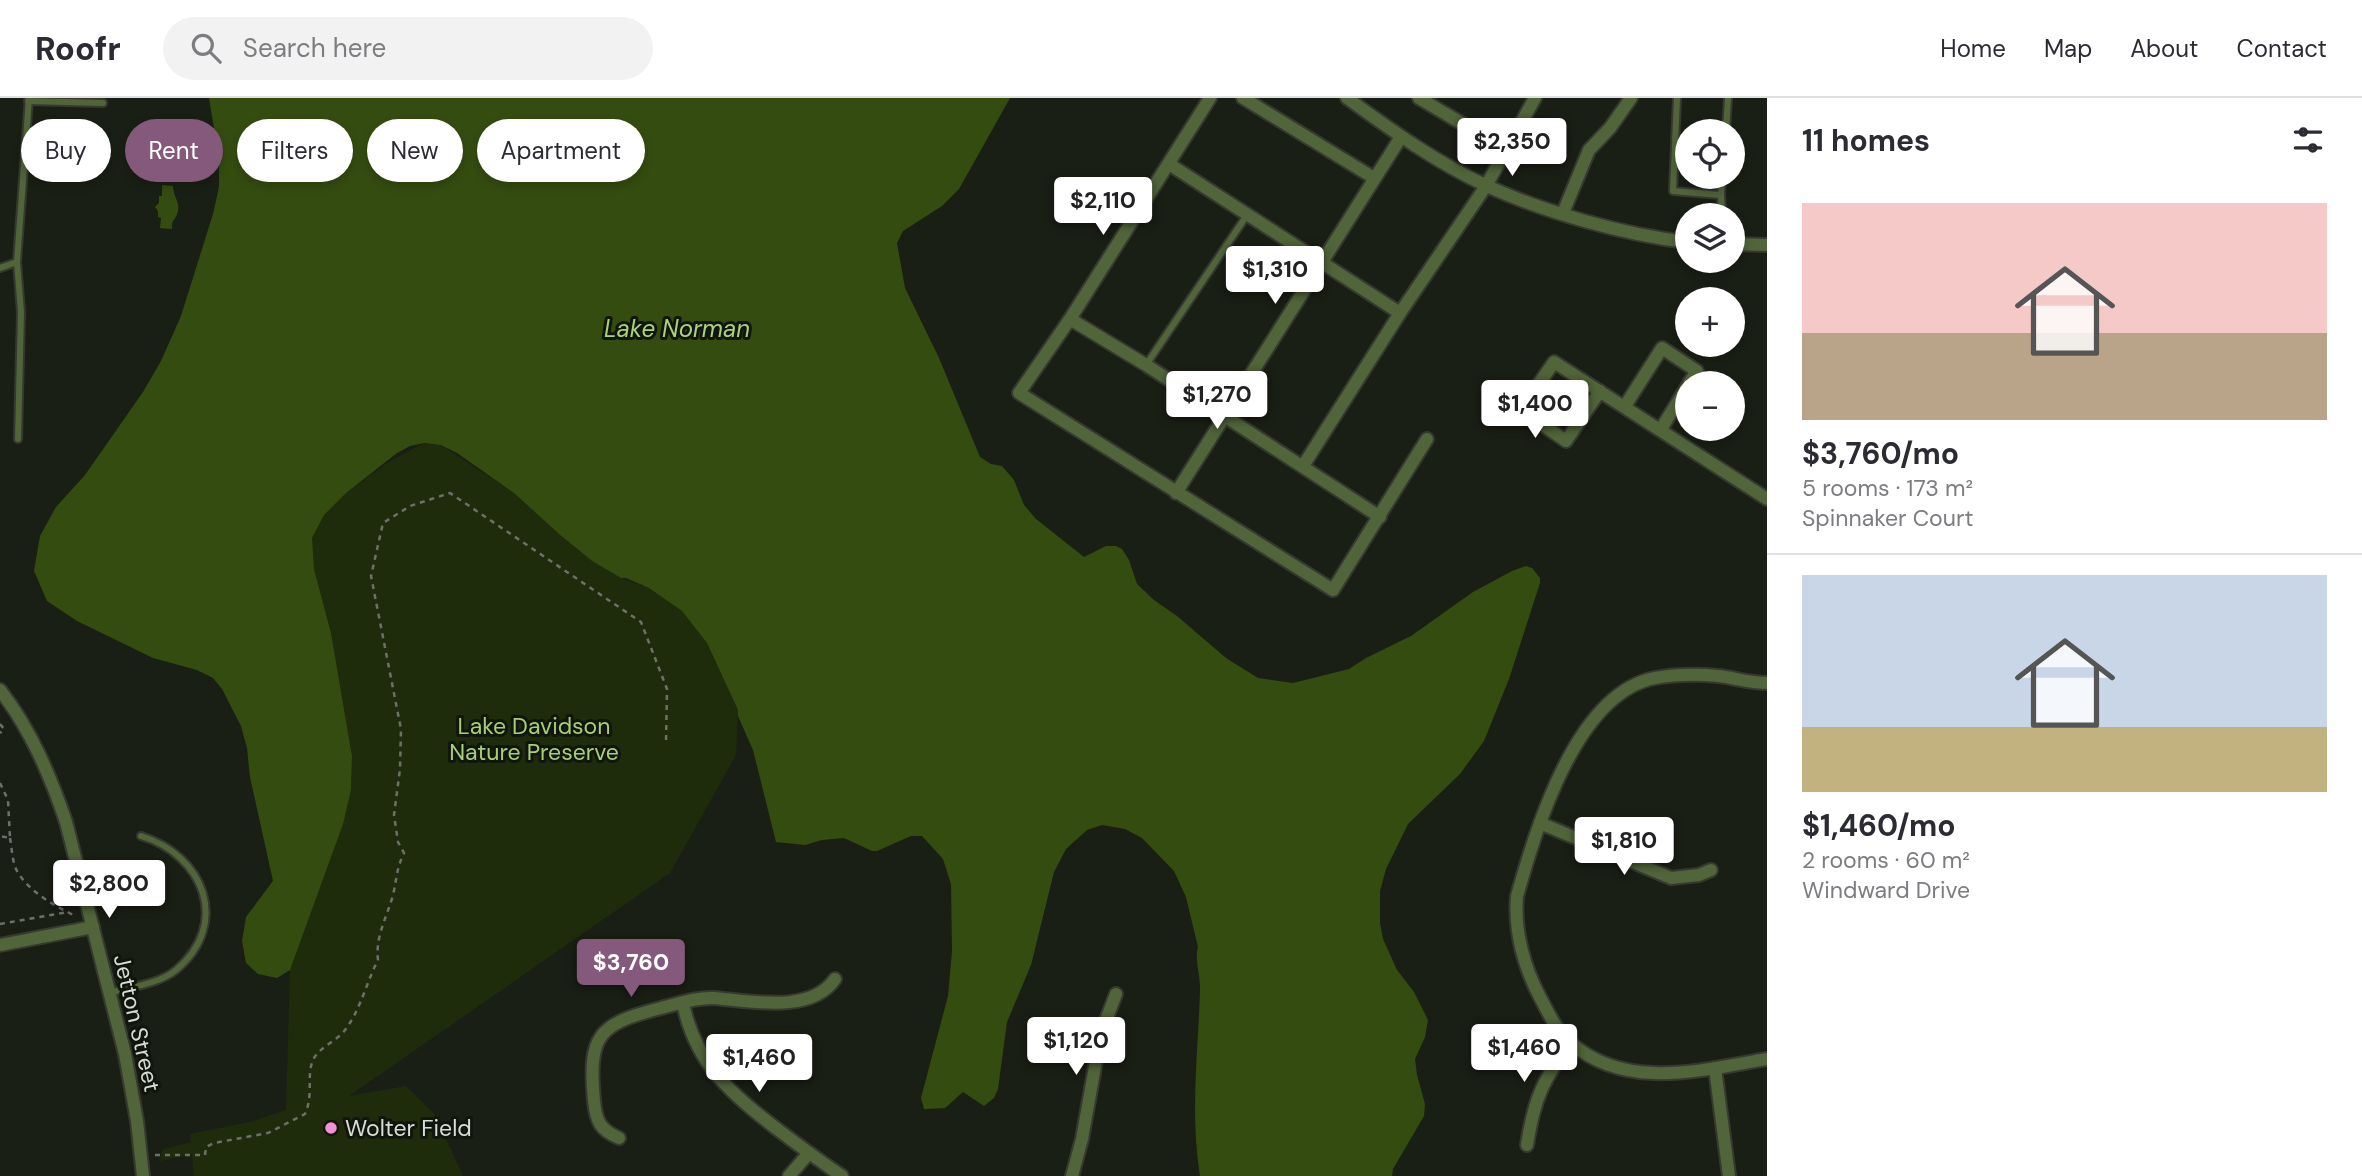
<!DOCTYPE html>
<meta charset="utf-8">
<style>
:root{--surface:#fff;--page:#f2f2f3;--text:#2b2b33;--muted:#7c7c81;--line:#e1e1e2;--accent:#85597c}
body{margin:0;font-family:"DM Sans",sans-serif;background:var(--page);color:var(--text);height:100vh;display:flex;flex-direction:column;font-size:26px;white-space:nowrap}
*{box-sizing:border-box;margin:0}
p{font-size:23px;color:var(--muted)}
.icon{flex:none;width:38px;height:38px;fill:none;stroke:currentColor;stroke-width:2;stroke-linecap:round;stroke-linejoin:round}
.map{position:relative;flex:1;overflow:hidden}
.drawer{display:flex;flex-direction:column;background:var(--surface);width:595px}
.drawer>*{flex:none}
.top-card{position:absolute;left:21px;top:21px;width:665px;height:63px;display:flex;gap:14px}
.buttons{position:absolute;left:1675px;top:21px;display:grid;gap:14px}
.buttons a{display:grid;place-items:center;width:70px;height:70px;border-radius:50%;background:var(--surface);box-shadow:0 4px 10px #0003;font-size:35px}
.price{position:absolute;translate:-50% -60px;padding:0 16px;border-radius:7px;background:#fff;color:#222;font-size:23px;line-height:46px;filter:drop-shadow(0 2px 4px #0008)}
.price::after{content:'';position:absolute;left:50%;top:42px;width:21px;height:16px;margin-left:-10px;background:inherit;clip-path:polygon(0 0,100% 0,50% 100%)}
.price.current{background:var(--accent);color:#fff}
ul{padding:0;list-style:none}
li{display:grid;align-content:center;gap:14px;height:371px;padding:0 35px}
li+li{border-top:2px solid var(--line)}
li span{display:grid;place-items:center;height:217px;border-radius:0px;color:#555}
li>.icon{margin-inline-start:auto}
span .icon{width:126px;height:126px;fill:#fffc;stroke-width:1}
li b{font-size:30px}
h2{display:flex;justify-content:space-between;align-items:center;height:84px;padding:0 35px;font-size:30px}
.tag{padding:0 24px;border-radius:32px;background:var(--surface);box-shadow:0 4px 10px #0003;font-size:24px;line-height:63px}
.tag.current{background:var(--accent);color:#fff}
header{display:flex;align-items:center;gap:42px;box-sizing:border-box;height:98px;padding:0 35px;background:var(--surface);border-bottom:2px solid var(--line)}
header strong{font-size:33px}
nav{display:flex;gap:38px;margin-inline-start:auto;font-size:24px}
.search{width:490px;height:63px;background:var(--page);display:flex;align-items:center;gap:18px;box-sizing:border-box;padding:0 24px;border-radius:38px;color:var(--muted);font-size:26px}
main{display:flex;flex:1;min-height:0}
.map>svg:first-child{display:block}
</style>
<header>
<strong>Roofr</strong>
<div class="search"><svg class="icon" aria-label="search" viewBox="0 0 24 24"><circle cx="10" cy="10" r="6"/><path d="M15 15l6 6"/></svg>Search here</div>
<nav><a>Home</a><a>Map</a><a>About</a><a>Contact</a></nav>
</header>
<main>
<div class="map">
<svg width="1767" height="1078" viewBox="0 0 1767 1078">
<rect width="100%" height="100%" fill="#1a1f15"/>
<polygon fill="#1e2c0c" points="424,345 441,347 514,395 559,436 592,463 621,480 649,490 682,513 707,545 738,612 736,657 670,775 349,998 406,988 435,1017 463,1078 194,1078 192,1056 160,1063 162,1052 191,1044 190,1036 250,1024 286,1012 290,872 342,726 351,692 352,658 331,535 314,471 312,440 324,417 346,395 387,365"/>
<g fill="#354c10">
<path d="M209,0H1010L959,91L942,108L903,133L897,145L905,190L939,260L980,359L991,366L1002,368L1014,382L1024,407L1036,421L1084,459L1106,448H1116L1122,451L1129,462L1137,486L1154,502L1177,518L1226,560L1258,580L1293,585L1349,571L1366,560L1411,538L1473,494L1512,473L1526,468L1532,470L1540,480V485L1509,581L1484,643L1460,676L1408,726L1386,771L1380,793V825L1383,841L1397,872L1414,894L1428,922L1425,939L1415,961L1417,977L1425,1006L1424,1018L1393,1071L1392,1078H1200C1190,1013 1198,957 1200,893C1201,878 1194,863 1198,849L1186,799L1174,773L1142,740L1125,731L1102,727L1087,732L1066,751L1054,774L1031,867L1007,924L998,991L994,1000L984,1008L963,994L945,1010L924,1011L921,1000L948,898L952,853L951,786L943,761L922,738H911L877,753H872L844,740L822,742L805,747L776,744L753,652L738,618V612L707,545L682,513L649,490L626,480H621L592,463L559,436L514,395L457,355L441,347L424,345L410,348L397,355L346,395L324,417L312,440L314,471L331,535L352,658L351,692L343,726L290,872L277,880L258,876L246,865L242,843L246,819L273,783L250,679L247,650L241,628L222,591L213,580L197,572L153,560L77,523L47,503L34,473L40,438L56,409L85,377L143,294L161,263L181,218L213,116L219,89V61Z"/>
<path d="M162,87L173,88C173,98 180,104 178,113C176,122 171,121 172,131L160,130L161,120L158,119V113L155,109L159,105V98H162Z"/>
</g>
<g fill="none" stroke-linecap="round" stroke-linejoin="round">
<defs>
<g id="lane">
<polyline points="1677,0 1673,93 1721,97 1722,117"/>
<polyline points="28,3 103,5"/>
<polyline points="1726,33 1728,0"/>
<polyline points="1721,97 1722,79"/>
<polyline points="17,164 21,214 18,341"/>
<polyline points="0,170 17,164 29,0"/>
<polyline points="1146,267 1247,117"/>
<path d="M109,895C130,889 159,886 176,872C231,826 204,757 141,738"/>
</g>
<g id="street">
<polyline points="1210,0 1070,221 1019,295 1333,492 1427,341"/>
<polyline points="1243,0 1374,80"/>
<path d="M1347,0C1391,32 1437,65 1487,88C1544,114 1625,137 1687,144"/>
<polyline points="1419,0 1505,51"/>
<polyline points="1169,66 1400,215"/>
<polyline points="1563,115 1589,52 1610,30 1631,0"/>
<polyline points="1732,146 1767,147"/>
<polyline points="1070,221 1146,267 1380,419"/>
<polyline points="1600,293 1566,343 1521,312 1554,264 1767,401"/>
<polyline points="1625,308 1662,250 1697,273 1689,285"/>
<polyline points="1661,331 1687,289"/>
<polyline points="1303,368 1400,215 1486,88 1535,0"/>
<polyline points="1176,395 1401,39"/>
<path d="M1767,585C1750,585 1735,580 1719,578C1698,576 1676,576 1655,580C1576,595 1536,731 1517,798C1514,833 1524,870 1541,901C1549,916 1557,934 1571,945C1626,993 1702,972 1767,961"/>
<path d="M0,592C31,632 50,677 66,724L125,956L137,1023L143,1078"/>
<polyline points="1540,725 1671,780 1699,777 1711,772"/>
<polyline points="0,847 93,829"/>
<path d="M683,905C695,966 733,998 781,1034C801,1049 821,1064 842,1078"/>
<polyline points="1715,970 1729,1078"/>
<path d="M619,1040C600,1032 596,1023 594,1003C588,937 598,926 661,910C678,906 696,899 714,900C751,903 811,916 835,881"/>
<path d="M1527,1047C1534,1001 1543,982 1570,945"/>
<polyline points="789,1078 809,1055"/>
<polyline points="1072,1078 1082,1041 1101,935 1116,896"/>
</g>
</defs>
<use href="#lane" stroke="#353930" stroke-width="10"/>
<use href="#street" stroke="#353930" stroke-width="16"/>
<g stroke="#6d7169" stroke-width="2.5" stroke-dasharray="5 5" stroke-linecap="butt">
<polyline points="0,626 4,631 0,635"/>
<polyline points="0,685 8,702 10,740 0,738"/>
<path d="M10,740C12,750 12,764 17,773C30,795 54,807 75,818"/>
<polyline points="0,826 68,814"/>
<path d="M155,1057H205L206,1049L214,1045L268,1035L305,1016C314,996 306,978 313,962C319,949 337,943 345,932C361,911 366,885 378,862C375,839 387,819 393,797C397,780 396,772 404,755L398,744L394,717L400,671L401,631L371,478L383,425L410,408L450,395L641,524L667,591L666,645"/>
</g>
<use href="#lane" stroke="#51643a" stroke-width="6"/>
<use href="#street" stroke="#51643a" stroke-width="12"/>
</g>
<circle fill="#f391d6" stroke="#11160c" stroke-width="2.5" cx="331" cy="1030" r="7"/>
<g text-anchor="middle" stroke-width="6" stroke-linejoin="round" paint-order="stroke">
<g font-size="23" fill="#a7cd78" stroke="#11160c">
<text x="534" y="636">Lake Davidson<tspan x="534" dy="26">Nature Preserve</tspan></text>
</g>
<g font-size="23" fill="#d8dcd5" stroke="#11160c">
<text transform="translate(137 925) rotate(77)" y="8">Jetton Street</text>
</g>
<g font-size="23" fill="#d8dcd5" stroke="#11160c" text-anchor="start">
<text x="345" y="1038">Wolter Field</text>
</g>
<g font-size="24" font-style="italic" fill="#abd17c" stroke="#11160c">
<text x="677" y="239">Lake Norman</text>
</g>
</g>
</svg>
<div class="buttons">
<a><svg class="icon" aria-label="locate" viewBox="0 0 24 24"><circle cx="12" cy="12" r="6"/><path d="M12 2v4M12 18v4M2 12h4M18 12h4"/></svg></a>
<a><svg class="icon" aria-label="layers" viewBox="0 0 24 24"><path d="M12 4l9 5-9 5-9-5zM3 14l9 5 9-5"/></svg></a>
<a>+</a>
<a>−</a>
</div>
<b class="price" style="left:1512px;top:80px">$2,350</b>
<b class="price" style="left:1103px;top:139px">$2,110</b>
<b class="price" style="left:1275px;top:208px">$1,310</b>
<b class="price" style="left:1217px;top:333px">$1,270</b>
<b class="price" style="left:1535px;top:342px">$1,400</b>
<b class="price" style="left:1624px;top:779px">$1,810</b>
<b class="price" style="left:109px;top:822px">$2,800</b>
<b class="price current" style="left:631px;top:901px">$3,760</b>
<b class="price" style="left:1076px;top:979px">$1,120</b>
<b class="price" style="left:1524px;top:986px">$1,460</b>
<b class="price" style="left:759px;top:996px">$1,460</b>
<div class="top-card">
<a class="tag">Buy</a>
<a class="tag current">Rent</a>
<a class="tag">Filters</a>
<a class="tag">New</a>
<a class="tag">Apartment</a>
</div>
</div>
<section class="drawer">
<h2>11 homes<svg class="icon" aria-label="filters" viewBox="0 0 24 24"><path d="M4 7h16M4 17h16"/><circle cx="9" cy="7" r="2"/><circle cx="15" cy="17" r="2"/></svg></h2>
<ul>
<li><span style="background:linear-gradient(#f6c9c9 60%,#b9a48a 0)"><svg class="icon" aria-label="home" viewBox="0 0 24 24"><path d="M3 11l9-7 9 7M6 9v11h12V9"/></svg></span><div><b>$3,760/mo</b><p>5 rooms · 173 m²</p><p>Spinnaker Court</p></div></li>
<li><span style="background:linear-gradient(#c9d6e8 70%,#c2b280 0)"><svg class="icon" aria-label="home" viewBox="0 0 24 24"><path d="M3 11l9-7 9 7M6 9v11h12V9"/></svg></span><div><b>$1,460/mo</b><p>2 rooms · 60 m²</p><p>Windward Drive</p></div></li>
</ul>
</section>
</main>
